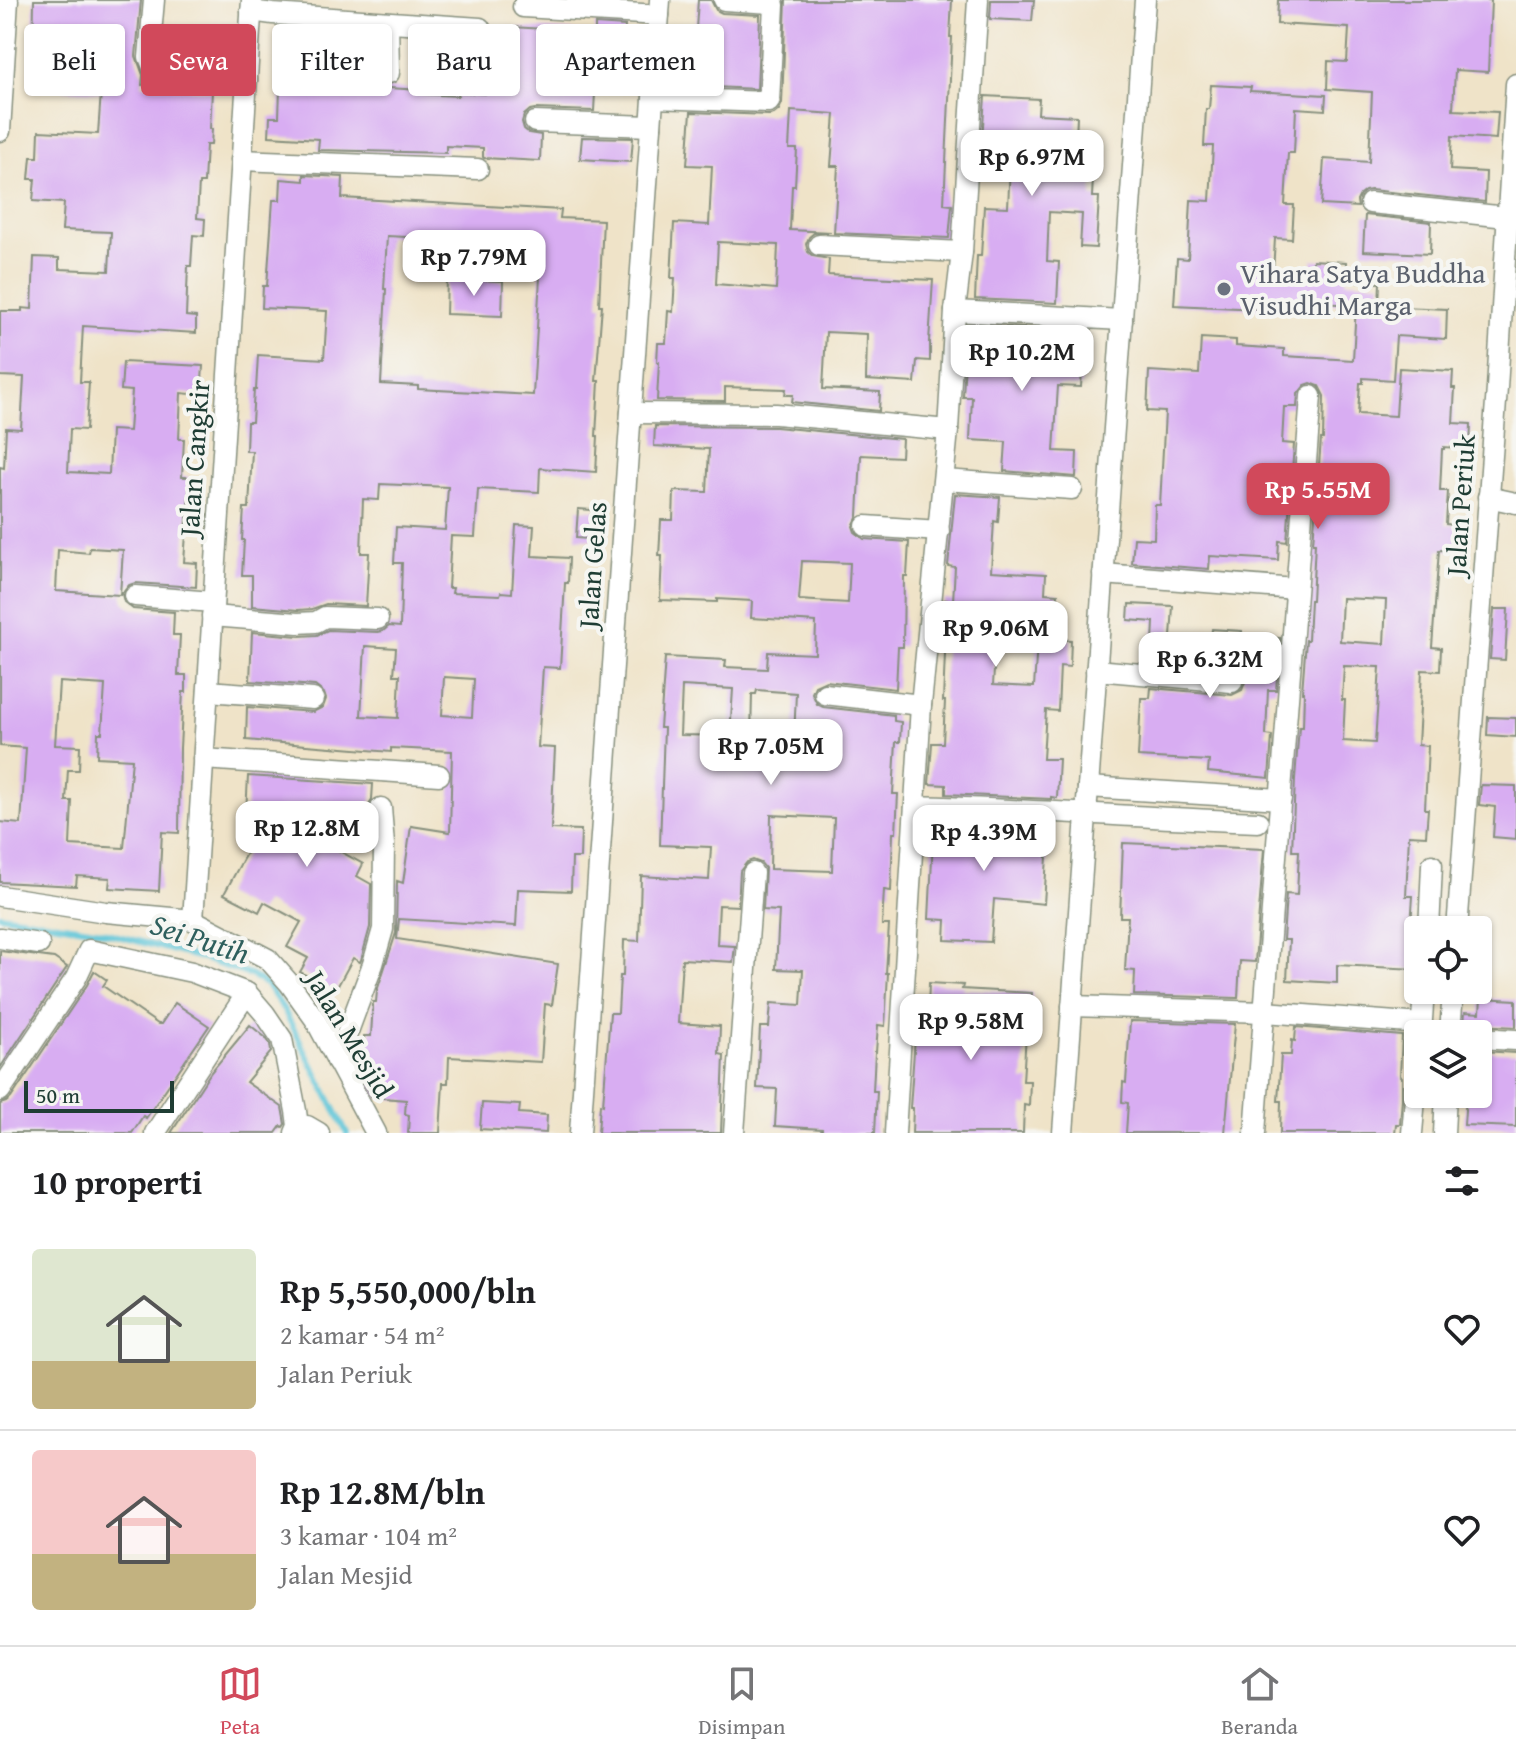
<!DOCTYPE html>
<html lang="id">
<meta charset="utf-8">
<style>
:root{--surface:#fff;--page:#f6f6f6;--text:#202124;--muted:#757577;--line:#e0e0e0;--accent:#d1495b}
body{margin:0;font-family:"Gentium Book Plus",serif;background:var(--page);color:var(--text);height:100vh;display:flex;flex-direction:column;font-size:30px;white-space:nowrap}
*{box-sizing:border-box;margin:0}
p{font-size:26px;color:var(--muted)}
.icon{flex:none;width:44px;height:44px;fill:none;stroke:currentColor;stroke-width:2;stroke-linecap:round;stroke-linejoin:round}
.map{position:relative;height:1133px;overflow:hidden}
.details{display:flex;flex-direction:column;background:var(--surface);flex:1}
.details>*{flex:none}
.top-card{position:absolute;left:24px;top:24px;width:800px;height:72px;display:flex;gap:16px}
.controls{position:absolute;left:1404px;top:916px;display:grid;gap:16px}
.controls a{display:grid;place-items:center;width:88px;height:88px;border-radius:8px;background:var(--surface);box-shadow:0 2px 6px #0004;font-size:40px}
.scale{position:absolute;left:24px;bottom:20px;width:150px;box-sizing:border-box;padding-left:8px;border:4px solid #1f3d34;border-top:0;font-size:22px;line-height:28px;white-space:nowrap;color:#1f3d34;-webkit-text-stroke:6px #f6f6f2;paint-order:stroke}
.price{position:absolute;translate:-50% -68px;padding:0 18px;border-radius:16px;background:#fff;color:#222;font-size:26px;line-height:52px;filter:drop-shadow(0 2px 4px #0008)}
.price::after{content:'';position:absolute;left:50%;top:48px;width:24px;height:18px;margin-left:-12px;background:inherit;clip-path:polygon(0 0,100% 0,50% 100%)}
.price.active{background:var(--accent);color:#fff}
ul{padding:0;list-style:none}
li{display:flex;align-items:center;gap:24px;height:200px;padding:0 32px}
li+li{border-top:2px solid var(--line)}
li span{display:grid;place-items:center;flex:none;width:224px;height:160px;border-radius:8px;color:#555}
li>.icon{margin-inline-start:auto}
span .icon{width:96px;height:96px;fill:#fffc;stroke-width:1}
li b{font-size:34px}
h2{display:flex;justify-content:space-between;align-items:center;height:96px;padding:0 32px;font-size:34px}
.chip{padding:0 28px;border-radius:8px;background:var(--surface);box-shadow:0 2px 6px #0004;font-size:28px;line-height:72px}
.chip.active{background:var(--accent);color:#fff}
.menu{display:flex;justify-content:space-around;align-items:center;height:112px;border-top:2px solid var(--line);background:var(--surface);font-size:22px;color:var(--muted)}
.menu a{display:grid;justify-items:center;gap:4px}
.menu .active{color:var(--accent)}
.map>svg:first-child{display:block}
</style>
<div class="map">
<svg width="1516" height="1133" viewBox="0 0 1516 1133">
<rect width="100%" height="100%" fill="#f6f6f2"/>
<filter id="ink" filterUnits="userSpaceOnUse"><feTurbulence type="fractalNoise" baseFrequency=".0125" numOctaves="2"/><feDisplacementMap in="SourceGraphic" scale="16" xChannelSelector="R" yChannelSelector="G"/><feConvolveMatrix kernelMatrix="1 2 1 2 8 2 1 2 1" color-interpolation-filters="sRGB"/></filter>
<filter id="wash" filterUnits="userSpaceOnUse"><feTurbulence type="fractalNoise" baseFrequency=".006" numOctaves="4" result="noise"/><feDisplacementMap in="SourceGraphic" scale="32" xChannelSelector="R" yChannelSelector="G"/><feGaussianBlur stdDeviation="1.8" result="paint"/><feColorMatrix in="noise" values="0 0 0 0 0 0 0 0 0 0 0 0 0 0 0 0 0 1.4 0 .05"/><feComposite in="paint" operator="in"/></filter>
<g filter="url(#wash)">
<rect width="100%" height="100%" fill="#efe3c8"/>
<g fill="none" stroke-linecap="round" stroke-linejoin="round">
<polyline stroke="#5bc4d7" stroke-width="6" points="0,915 96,930 197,957 250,975 267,985 284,1010 347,1133"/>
</g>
<g id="blocks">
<g fill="#d8adf2" fill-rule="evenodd">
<path d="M34,0H141L136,56L143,75L142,85L212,91L210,129H212L211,145H206L204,183H199L197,218L205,219L204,236L193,235L191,266H188L186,316L196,317V333L83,326L80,382H89L86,430L70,429L68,472L109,474L111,430L129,431L132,391L121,390L123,362L203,366L201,395L181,393L179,439H184L182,477H190L184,562L197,563L196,587L135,583L129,585L122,594L124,602L133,609L174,612L173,635H180L178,675H186V692H183L180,748L179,833L162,832L159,891L109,888L110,878L77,876L76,886L0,882V822L21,824L26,748L0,746V467L4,468L6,428L21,429L24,377L0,376V311H22V308L32,309L34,257L59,258V269L109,271L111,232L62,230L64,203L33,201L35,179H29L31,157H38L39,131L98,134L101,92L63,90L64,61L33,60ZM90,548L123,550L120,595L56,591L58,550L89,553ZM59,682L105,685L102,733H98L97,757L132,759L124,848L70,845L72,801H66L68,770H79L80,746L55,745Z"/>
<polygon points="698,0 711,0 716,10 722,13 760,15 757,89 692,86"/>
<path d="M786,0H952L950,37H952L944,204L952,205L949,238L834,233L838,166H831L835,114L791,111L789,149H797L795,186H792L790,230L831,232L814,233L809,237L806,244L808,252L813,256L829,259L828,275L933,280L929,342H930V361L917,360L915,383L866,380L867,334L826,332L823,389L880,392L879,411L792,402L793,395H785L786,389L725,387V401L657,400L659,362H657L658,343H666L668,311L673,312L675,278H671L674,223L709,225L712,166L687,165L691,112L769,115L774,114L779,110L782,103ZM718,242L778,245L776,289L716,284Z"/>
<polygon points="991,0 1034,0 1032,21 990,19"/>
<polygon points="1278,0 1491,0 1488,72 1455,70 1453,110 1498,112 1496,139 1452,136 1450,170 1486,172 1485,202 1371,190 1365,191 1360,195 1357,201 1358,207 1321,205 1324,159 1369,162 1372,92 1327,89 1328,61 1347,62 1349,28 1277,24"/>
<polygon points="595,24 625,26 623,57 597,56 594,111 535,109 530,110 524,115 522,122 524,129 529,133 541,135 540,161 484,158 483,157 483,148 446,146 446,153 318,150 319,139 269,136 270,117 279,117 280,89 302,90 305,34 339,36 339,33 375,34 373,87 420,90 419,94 458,96 459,92 484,94 486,62 490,62 493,26 595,32"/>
<polygon points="426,37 444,39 442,64 425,63"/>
<path d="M1211,85L1251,87L1250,91L1326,95L1325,110L1296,108L1294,153H1288L1285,205H1294L1292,239L1275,238L1273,273L1312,275L1313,260L1346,262V281L1380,283L1379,306L1447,309L1446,339L1396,336L1393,380L1363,378V383H1360L1358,414L1396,416L1399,368L1453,371L1452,388H1455L1453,423L1471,424L1470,449L1444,447V449H1442L1440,491H1448L1446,524L1467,526L1466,551L1439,550L1432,647L1441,648L1440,671L1422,670L1418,745L1428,746L1425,809H1428L1426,836L1409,835L1406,896H1413L1411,926H1415L1414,944H1417L1416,969L1337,965V983L1287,980L1289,940H1283L1286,894L1297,895L1299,851H1292L1295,779L1299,727H1303L1304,692H1302L1306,640H1308L1310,600H1312L1315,543H1313L1321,439H1323L1324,396L1319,386L1311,383L1305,385L1298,394L1297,407H1284L1282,443L1294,444L1287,542L1279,541L1278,560L1210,556L1209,569L1132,563L1134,538L1154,539L1155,505H1160L1165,412L1147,411L1149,371L1199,374L1201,338L1236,340V346L1284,349V356L1353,360L1356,305L1302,302V311L1174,305L1177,258L1188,259L1191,200L1210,201L1213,146H1204L1206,109H1209ZM1342,598L1386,600L1384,644L1340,641ZM1344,666L1380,667L1375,743L1343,741L1345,700H1342Z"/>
<polygon points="985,96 1039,99 1038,114 1077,116 1076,140 1095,141 1092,197 1099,197 1096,248 1080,247 1082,214 1049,212 1047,261 1059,262 1057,303 975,299 977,256 981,256 984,206 1008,207 1010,165 985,164 986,140 982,140"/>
<polygon points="582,137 633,138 631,162 580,159"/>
<path d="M304,175L343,177L342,198L561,210L560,218L603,220L599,305H602L596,381H599L596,436H598L596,472L540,468L539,492L478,489L475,537L451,536L448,588H453L452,593L500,595L501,592L512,593L516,525L534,526L532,556L569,558L568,583H565L560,668L543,667L538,747L555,748L551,829L581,830L580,858H572L571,891L518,889L516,926L399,919L397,939L558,964L552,1005L545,1004L541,1062L449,1057L448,1083H443L440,1133H408L409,1115L405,1114L406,1100L372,1097L363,1081V1054L364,1036H371L373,1002H376L377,991L396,933L397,881L403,883L411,826L450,832L452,751L391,748V752L246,740L247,707L313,712L323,707L326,699L324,693L315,686L250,681L252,632L299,636L317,635L328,630L378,632L383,631L389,626L400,627L402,563H394L396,527L445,530L448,487L380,484L379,500L363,499L361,553H369L366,606L326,604L312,609L298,610L252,606V575H242L244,540H242L244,508H249L252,451H246L247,422H252L254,390H256L258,355L324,359L327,311L262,308L263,286H267L273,200H280L281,179L304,181ZM387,236L542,244L533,395L418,389V386L381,384L386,289H384ZM365,646L396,648L394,675H400L398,718L361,716ZM444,677L474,679L472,717L442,715Z"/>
<polygon points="1365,215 1431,222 1430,254 1363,251"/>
<polygon points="447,279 503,281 502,316 446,314"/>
<polygon points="972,325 1081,331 1079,370 1082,370 1081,387 1058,386 1054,451 1077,452 1076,477 1004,471 1006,442 970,440 972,397 963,397 965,360 970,360"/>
<path d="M655,426L775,427L902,439L901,457L861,455L858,516L853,526L855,532L864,539L909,542L907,576H904L903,647H898L896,689L826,681L815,686L812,693L817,704L823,707L894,715V721L901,722L900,742H896L893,794H898L896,833H893L891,891L884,890L882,925H889L886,973H888L885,1026L878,1025L876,1052H875L873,1091H877L875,1133H822V1129L775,1126L777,1089L757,1088L760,1027H769L771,1003L801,1005L803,970L776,969L779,911L763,910L765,868L761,863L753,860L747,862L740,871L738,906L719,905L717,945L735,946L733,962L682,959L678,1023L720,1026L719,1054L724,1055L721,1133H598L600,1104L603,1105L610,1013H618L620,976H623L624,940L639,941L641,876L709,880L711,847L660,845L664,728H660L665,657L726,660L725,667L767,669L768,652L815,654L816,622L751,618L752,601L717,599V602L660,600L662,556H659L661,520H673L674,491L707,492L709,449L654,446ZM802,561L850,563L848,603L799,600ZM682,686L733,689L730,736L680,735ZM757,690L796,693L794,738L751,737L752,694H756ZM771,815L834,818L832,871L770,869Z"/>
<path d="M955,494L1000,497L998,522L994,521L991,571L1046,574L1045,593L1058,594L1056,639L1071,640L1070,667L1060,666L1058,711L1046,710L1043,759H1059L1057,798L1051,797V799L946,794V785L929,784L932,743H943L945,701H943L946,630H944L945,600L953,601L955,567L948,566ZM996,640L1037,643L1034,687L993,685Z"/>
<polygon points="578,509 605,511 602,540 576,538"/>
<polygon points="1129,604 1173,606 1171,637 1211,639 1212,629 1242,631 1242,636 1280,638 1276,690 1268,690 1266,735 1272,736 1269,778 1208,772 1209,761 1138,757 1141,698 1150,698 1151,688 1232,695 1242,690 1245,682 1240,672 1234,669 1152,662 1154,622 1128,620"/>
<polygon points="1494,609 1508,609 1505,660 1490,659"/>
<polygon points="1488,717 1516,718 1516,737 1487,735"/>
<polygon points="248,776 373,784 372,799 368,808 358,807 336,849 363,864 357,876 371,884 370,927 361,960 360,962 353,958 335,991 300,972 308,958 287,947 301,922 264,902 259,912 224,894 249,848 239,843 245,832"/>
<polygon points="1481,785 1516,786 1516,839 1493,837 1495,807 1479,805"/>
<polygon points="932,820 1049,825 1044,904 994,899 991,942 945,940 946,920 929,919 933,839 931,839"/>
<polygon points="1123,843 1264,849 1255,962 1240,961 1238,998 1134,995 1135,971 1125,970 1128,917 1120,917"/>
<polygon points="0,951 54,958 67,967 0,1068"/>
<polygon points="94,971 107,980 103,986 158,1024 161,1024 175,1003 209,1026 146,1118 143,1116 132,1133 0,1133 0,1104 6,1102 11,1098 87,985"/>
<polygon points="929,983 963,985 962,989 1032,993 1029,1034 1026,1034 1023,1081 1030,1081 1029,1106 1024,1105 1023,1133 912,1133 913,1108 910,1108 917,1009 928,1009"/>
<polygon points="1481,998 1516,1000 1516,1027 1478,1025 1471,1027 1466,1034 1463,1034 1465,1012 1480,1013"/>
<polygon points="1130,1021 1235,1024 1225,1133 1126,1133 1128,1103 1122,1102 1123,1082 1126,1083"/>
<polygon points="250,1025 266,1038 270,1044 271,1052 246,1082 282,1107 285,1124 283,1127 281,1126 276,1133 171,1133 211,1072"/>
<polygon points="1296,1027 1402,1036 1400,1076 1402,1077 1402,1099 1400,1124 1396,1124 1395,1133 1280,1133 1281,1101 1278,1101 1281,1055 1291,1055 1292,1040 1295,1041"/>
<polygon points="1482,1051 1516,1053 1516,1127 1464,1125 1466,1095 1479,1096"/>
<polygon points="482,1103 520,1105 519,1113 547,1115 546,1133 480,1129"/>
</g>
</g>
</g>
<g filter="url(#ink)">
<use href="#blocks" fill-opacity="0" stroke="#87907e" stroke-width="2"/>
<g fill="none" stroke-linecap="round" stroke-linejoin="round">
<defs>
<g id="minor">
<polyline points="154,0 149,57 153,67 160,74 232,80 247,80"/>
<polyline points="523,7 659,15"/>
<polyline points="251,11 273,14 480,28"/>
<polyline points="388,22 389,73"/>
<polyline points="653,98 769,102 774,5 771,3 724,0"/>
<polyline points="535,122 651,126"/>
<polyline points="0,131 8,0"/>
<polyline points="241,160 478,169"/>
<polyline points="1370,203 1507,217"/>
<polyline points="819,245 962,252"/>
<polyline points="955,311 1122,320"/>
<polyline points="631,413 776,414 948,430"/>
<polyline points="944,480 1072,489"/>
<polyline points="1488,497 1516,503"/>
<polyline points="866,526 939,531"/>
<polyline points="1103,574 1295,589"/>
<polyline points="135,596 213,602"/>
<polyline points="212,616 298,623 316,622 325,617 378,619"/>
<polyline points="1096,670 1232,682"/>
<polyline points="208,691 313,699"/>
<polyline points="825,694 921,705"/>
<polyline points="203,759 439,775"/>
<polyline points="1088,787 1281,799"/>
<path d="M915,806C1030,810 1144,817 1258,822"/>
<polyline points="0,896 106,912 193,920 268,959 290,984 315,1019 376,1133"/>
<polyline points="193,920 252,0"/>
<polyline points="1429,930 1432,865"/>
<polyline points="1457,930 1497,388 1516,84"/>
<polyline points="0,938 39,944"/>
<polyline points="1072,1006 1265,1012 1422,1024"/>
<polyline points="1421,1034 1424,990"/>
<polyline points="1450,1034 1453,990"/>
<polyline points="1478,1038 1516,1040"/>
<polyline points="337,1061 373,964 383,929 384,845 381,808"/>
<polyline points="0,1091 76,978 89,950 192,972 247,993 265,1014 282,1039 296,1111 298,1126 295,1133"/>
<polyline points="298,1126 307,1126 319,1133"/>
<polyline points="155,1133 247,993"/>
<polyline points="580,1133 660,0"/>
<polyline points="734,1133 753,873"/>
<polyline points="895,1133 921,705 948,430 955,311 962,252 978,0"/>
<polyline points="1063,1133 1145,0"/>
<polyline points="1255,1133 1311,396"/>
<polyline points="1412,1133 1418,1064"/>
<polyline points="1444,1133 1446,1094"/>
</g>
</defs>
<use href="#minor" stroke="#87907e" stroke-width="23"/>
<use href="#minor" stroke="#fff" stroke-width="20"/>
</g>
</g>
<circle fill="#6b7280" stroke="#f6f6f2" stroke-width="3" cx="1224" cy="289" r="8"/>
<g text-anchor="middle" stroke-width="8" stroke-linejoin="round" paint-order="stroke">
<g font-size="28" fill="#5b616d" stroke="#f6f6f2" text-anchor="start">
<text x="1240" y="283">Vihara Satya Buddha<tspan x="1240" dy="32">Visudhi Marga</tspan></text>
</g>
<g font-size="28" fill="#1f3d34" stroke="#f6f6f2">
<text transform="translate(194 458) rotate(-86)" y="10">Jalan Cangkir</text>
<text transform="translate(1460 505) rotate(-86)" y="10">Jalan Periuk</text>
<text transform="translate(592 565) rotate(-86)" y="10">Jalan Gelas</text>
<text transform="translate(350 1034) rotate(59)" y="10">Jalan Mesjid</text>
</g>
<g font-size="30" font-style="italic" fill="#2e5f5d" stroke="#f6f6f2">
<text transform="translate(200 939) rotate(18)" y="10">Sei Putih</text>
</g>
</g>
</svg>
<div class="controls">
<a><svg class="icon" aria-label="locate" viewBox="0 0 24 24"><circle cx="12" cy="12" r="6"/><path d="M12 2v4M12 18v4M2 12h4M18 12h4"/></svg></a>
<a><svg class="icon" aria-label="layers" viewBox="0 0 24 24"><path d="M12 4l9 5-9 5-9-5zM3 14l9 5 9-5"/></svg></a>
</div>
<div class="scale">50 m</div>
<b class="price" style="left:1032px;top:198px">Rp 6.97M</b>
<b class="price" style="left:474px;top:298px">Rp 7.79M</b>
<b class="price" style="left:1022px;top:393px">Rp 10.2M</b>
<b class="price active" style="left:1318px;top:531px">Rp 5.55M</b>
<b class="price" style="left:996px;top:669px">Rp 9.06M</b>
<b class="price" style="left:1210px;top:700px">Rp 6.32M</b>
<b class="price" style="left:771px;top:787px">Rp 7.05M</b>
<b class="price" style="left:307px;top:869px">Rp 12.8M</b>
<b class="price" style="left:984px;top:873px">Rp 4.39M</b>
<b class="price" style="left:971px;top:1062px">Rp 9.58M</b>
<div class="top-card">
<a class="chip">Beli</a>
<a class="chip active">Sewa</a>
<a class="chip">Filter</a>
<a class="chip">Baru</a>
<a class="chip">Apartemen</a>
</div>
</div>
<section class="details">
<h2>10 properti<svg class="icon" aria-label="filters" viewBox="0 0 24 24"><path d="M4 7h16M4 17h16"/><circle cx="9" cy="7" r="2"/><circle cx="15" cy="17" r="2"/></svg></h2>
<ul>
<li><span style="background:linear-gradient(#dfe7d0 70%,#c2b280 0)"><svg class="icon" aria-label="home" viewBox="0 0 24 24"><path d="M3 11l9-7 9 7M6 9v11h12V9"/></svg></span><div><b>Rp 5,550,000/bln</b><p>2 kamar · 54 m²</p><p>Jalan Periuk</p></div><svg class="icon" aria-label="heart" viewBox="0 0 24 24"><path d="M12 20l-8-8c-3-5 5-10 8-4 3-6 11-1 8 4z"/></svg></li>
<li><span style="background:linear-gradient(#f6c9c9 65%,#c2b280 0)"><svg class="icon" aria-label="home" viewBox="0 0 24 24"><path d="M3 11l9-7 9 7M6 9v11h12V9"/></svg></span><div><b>Rp 12.8M/bln</b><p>3 kamar · 104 m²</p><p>Jalan Mesjid</p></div><svg class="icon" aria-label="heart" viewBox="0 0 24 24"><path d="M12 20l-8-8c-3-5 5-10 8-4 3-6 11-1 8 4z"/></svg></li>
</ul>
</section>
<nav class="menu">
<a class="active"><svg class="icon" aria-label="map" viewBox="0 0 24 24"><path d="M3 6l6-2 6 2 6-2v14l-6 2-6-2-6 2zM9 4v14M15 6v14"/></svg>Peta</a>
<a><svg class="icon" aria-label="saved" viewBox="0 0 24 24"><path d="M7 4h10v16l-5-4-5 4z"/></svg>Disimpan</a>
<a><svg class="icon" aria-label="home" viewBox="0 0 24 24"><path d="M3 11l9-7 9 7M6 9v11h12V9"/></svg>Beranda</a>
</nav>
